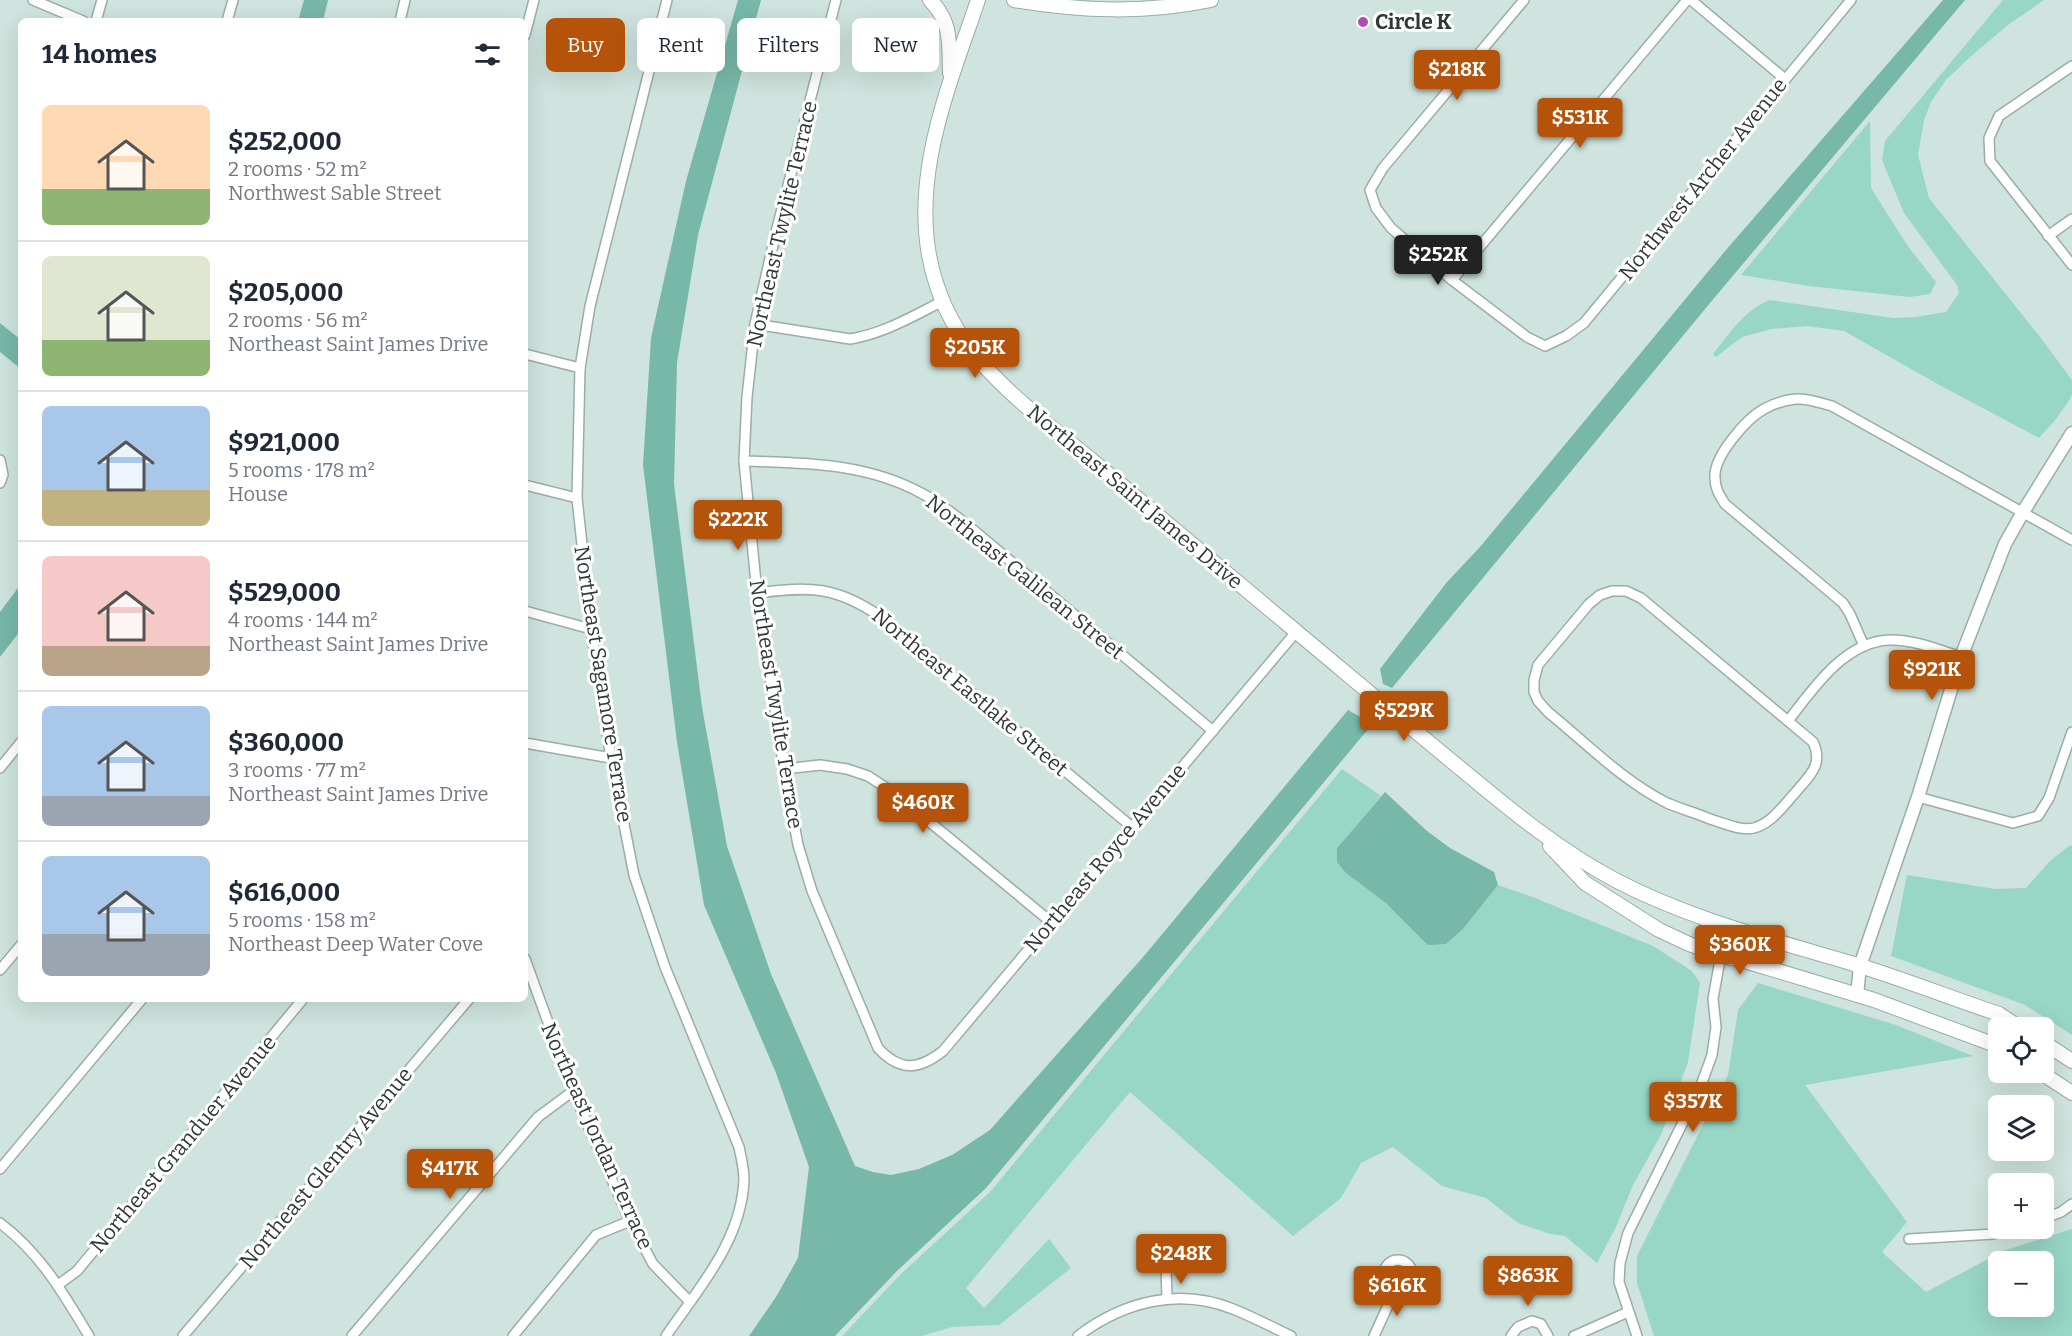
<!DOCTYPE html>
<meta charset="utf-8">
<style>
:root{--surface:#fff;--page:#f2f2f3;--text:#1f2937;--muted:#747a83;--line:#e0e1e3;--accent:#b45309}
body{margin:0;font-family:Bitter,serif;background:var(--page);color:var(--text);height:100vh;display:flex;flex-direction:column;font-size:22px;white-space:nowrap}
*{box-sizing:border-box;margin:0}
p{font-size:20px;color:var(--muted)}
.icon{flex:none;width:33px;height:33px;fill:none;stroke:currentColor;stroke-width:2;stroke-linecap:round;stroke-linejoin:round}
.map{position:relative;flex:1;overflow:hidden}
.details{position:absolute;left:18px;top:18px;width:510px;height:984px;display:flex;flex-direction:column;background:var(--surface);border-radius:9px;box-shadow:0 6px 24px #0002}
.details>*{flex:none}
.top-card{position:absolute;left:546px;top:18px;width:570px;height:54px;display:flex;gap:12px}
.controls{position:absolute;left:1988px;top:1017px;display:grid;gap:12px}
.controls a{display:grid;place-items:center;width:66px;height:66px;border-radius:9px;background:var(--surface);box-shadow:0 6px 24px #0002;font-size:30px}
.price{position:absolute;translate:-50% -51px;padding:0 14px;border-radius:6px;background:var(--accent);color:#fff;font-size:20px;line-height:39px;filter:drop-shadow(0 2px 3px #0008)}
.price::after{content:'';position:absolute;left:50%;top:36px;width:18px;height:14px;margin-left:-9px;background:inherit;clip-path:polygon(0 0,100% 0,50% 100%)}
.price.selected{background:#222;color:#fff}
ul{padding:0;list-style:none}
li{display:flex;align-items:center;gap:18px;height:150px;padding:0 24px}
li+li{border-top:2px solid var(--line)}
li span{display:grid;place-items:center;flex:none;width:168px;height:120px;border-radius:9px;color:#555}
li>.icon{margin-inline-start:auto}
span .icon{width:72px;height:72px;fill:#fffc;stroke-width:1}
li b{font-size:26px}
h2{display:flex;justify-content:space-between;align-items:center;height:72px;padding:0 24px;font-size:26px}
.chip{padding:0 21px;border-radius:9px;background:var(--surface);box-shadow:0 6px 24px #0002;font-size:21px;line-height:54px}
.chip.selected{background:var(--accent);color:#fff}
.map>svg:first-child{display:block}
</style>
<div class="map">
<svg width="2072" height="1336" viewBox="0 0 2072 1336">
<rect width="100%" height="100%" fill="#cfe4de"/>
<g fill="#98d6c6" fill-rule="evenodd">
<path d="M2003,0H2044L2008,25L1970,57L1946,80L1931,102L1924,120L1918,155L1929,198L2040,337L2072,380V394L2070,399L2056,419L2039,438L1943,387L1844,331L1807,326L1771,329L1742,337L1716,357L1713,354C1730,333 1744,310 1770,300L1893,318L1916,317L1946,312L1959,293L1957,285L1904,213L1882,160L1885,141Z"/>
<polygon points="1870,121 1871,188 1907,245 1936,282 1930,294 1910,297 1809,286 1741,275"/>
<polygon points="1342,769 1381,796 1337,848 1346,873 1387,904 1446,944 1463,929 1498,885 1530,896 1653,946 1692,971 1700,983 1688,1062 1661,1135 1633,1185 1615,1229 1597,1263 1565,1236 1550,1234 1518,1223 1486,1198 1442,1186 1393,1147 1361,1163 1341,1198 1293,1236 1130,1092 966,1288 984,1308 1049,1239 1071,1268 999,1325 952,1327 922,1336 842,1336 901,1274 990,1192"/>
<polygon points="2070,845 2072,846 2072,1035 2025,1005 1891,956 1907,875 1995,889 2026,888 2050,861"/>
<path d="M1758,983L1896,1025L1973,1056L1805,1085L1907,1222L1882,1252L1926,1292L2003,1251L2072,1229V1336H1654L1637,1283V1256L1728,1075L1738,1010ZM1998,1262H2043V1306H1998Z"/>
</g>
<g fill="#77b8a8">
<polygon points="304,0 328,0 323,21 298,21"/>
<polygon points="738,0 761,0 698,235 677,363 674,484 702,707 727,846 771,974 855,1166 873,1172 891,1175 919,1169 952,1155 990,1130 1144,956 1348,710 1359,716 1369,728 986,1188 897,1271 835,1336 749,1336 776,1297 798,1258 809,1167 776,1073 704,905 677,742 643,465 651,338 686,181"/>
<polygon points="1943,0 1965,0 1710,303 1392,688 1383,684 1380,669 1447,582 1480,547 1726,250"/>
<polygon points="0,323 21,340 21,369 0,352"/>
<polygon points="21,584 21,630 0,657 0,612"/>
<polygon points="1385,792 1427,831 1450,848 1494,872 1498,885 1463,929 1446,944 1428,945 1387,904 1346,873 1337,862 1337,848"/>
</g>
<g fill="none" stroke-linecap="round" stroke-linejoin="round">
<defs>
<g id="minor">
<polyline points="33,0 83,21"/>
<path d="M836,0L776,232L755,324L747,397L744,461L757,593L784,769L798,845L812,891L878,1048C900,1072 919,1070 943,1051L1296,632"/>
<polyline points="1524,0 1383,168 1370,190 1376,208 1391,228 1452,280 1527,337 1545,346 1566,336 1584,323 1851,0"/>
<polyline points="1691,0 1785,79"/>
<polyline points="96,21 102,0"/>
<polyline points="227,21 233,0"/>
<polyline points="400,21 405,0"/>
<polyline points="525,35 534,0"/>
<polyline points="2072,66 1999,116 1989,138 1990,161 2072,265"/>
<polyline points="2048,236 2072,219"/>
<polyline points="1452,280 1687,0"/>
<path d="M755,324L850,339C883,334 913,316 943,301"/>
<polyline points="525,354 580,368"/>
<polyline points="0,460 3,475 0,483"/>
<path d="M744,461C807,463 867,463 923,494C938,502 952,513 965,523L1213,731"/>
<polyline points="525,485 577,498"/>
<path d="M1612,591H1626L1641,598L1813,742C1824,765 1809,776 1795,793C1783,806 1772,823 1754,828C1740,831 1723,823 1710,819C1696,813 1681,809 1667,803C1623,781 1586,743 1548,712L1538,701L1534,692V680L1538,665L1589,604L1600,595Z"/>
<path d="M757,593C810,586 836,586 881,617L1132,827"/>
<polyline points="525,611 591,629"/>
<path d="M1864,646L1850,614L1843,603L1725,504C1720,496 1715,489 1715,478C1713,457 1746,419 1764,409C1773,404 1785,400 1796,399C1808,398 1820,403 1832,406L2072,540"/>
<path d="M1788,721C1813,689 1844,642 1889,640C1913,639 1939,650 1961,657"/>
<polyline points="525,743 611,758"/>
<polyline points="0,768 21,742"/>
<polyline points="784,769 820,765 847,769 868,776 897,795 1051,922"/>
<polyline points="1918,797 2013,823 2038,816 2049,798 2072,732"/>
<polyline points="525,959 573,1091 630,1221 653,1264 690,1302"/>
<polyline points="0,970 21,945"/>
<polyline points="0,1169 142,999"/>
<polyline points="2043,1219 2061,1212 2072,1204"/>
<path d="M0,1223C41,1254 63,1293 89,1336"/>
<polyline points="1909,1239 1994,1234 2018,1228"/>
<polyline points="1158,1240 1166,1266 1167,1298"/>
<circle cx="1398" cy="1274" r="14"/>
<polyline points="58,1285 77,1271 303,999"/>
<polyline points="183,1336 469,999"/>
<polyline points="352,1336 538,1117 573,1091"/>
<polyline points="513,1336 596,1235 630,1221"/>
<path d="M666,1336C699,1288 742,1240 744,1179C744,1169 741,1157 739,1147L665,967L634,875L611,758L591,629L577,498L580,368L590,306L667,0"/>
<path d="M1078,1336C1123,1302 1178,1287 1233,1309C1253,1317 1272,1327 1291,1336"/>
<polyline points="1374,1336 1396,1288"/>
<polyline points="1511,1336 1518,1327 1532,1321 1541,1324 1548,1336"/>
<polyline points="1574,1336 1628,1312"/>
<polyline points="1637,1336 1619,1282 1620,1263 1628,1233 1700,1088 1712,1055 1716,1027 1713,999 1726,926"/>
</g>
<polyline id="tertiary" points="1857,995 1860,966 1918,797 1961,657 2005,544 2023,512 2072,433"/>
<g id="secondary">
<path d="M930,0C952,22 949,43 950,73"/>
<path d="M978,0C948,89 905,188 936,283C946,315 966,348 990,372C1023,407 1063,436 1100,467C1162,519 1224,571 1286,623C1346,673 1406,724 1466,773C1514,813 1562,852 1617,881C1692,920 1774,940 1854,964C1903,979 1951,998 1999,1014L2020,1028"/>
<path d="M1014,0C1081,11 1144,14 1211,0"/>
<polyline points="1550,846 1585,883 1659,930 1689,944 1722,956 1745,961 1874,1000 1998,1046"/>
<polyline points="2043,1042 2072,1061"/>
<polyline points="2040,1072 2072,1093"/>
</g>
</defs>
<use href="#minor" stroke="#9aada8" stroke-width="12"/>
<use href="#tertiary" stroke="#9aada8" stroke-width="15"/>
<use href="#secondary" stroke="#9aada8" stroke-width="16"/>
<use href="#minor" stroke="#fff" stroke-width="9"/>
<use href="#tertiary" stroke="#fff" stroke-width="12"/>
<use href="#secondary" stroke="#fff" stroke-width="14"/>
</g>
<circle fill="#b04db3" stroke="#fff" stroke-width="2" cx="1363" cy="22" r="6"/>
<g text-anchor="middle" stroke-width="6" stroke-linejoin="round" paint-order="stroke">
<g font-size="21" font-weight="bold" fill="#313937" stroke="#fff" text-anchor="start">
<text x="1375" y="29">Circle K</text>
</g>
<g font-size="21" fill="#313937" stroke="#fff">
<text transform="translate(1703 179) rotate(-51)" y="7">Northwest Archer Avenue</text>
<text transform="translate(782 224) rotate(-77)" y="7">Northeast Twylite Terrace</text>
<text transform="translate(1135 497) rotate(40)" y="7">Northeast Saint James Drive</text>
<text transform="translate(1025 577) rotate(39)" y="7">Northeast Galilean Street</text>
<text transform="translate(603 684) rotate(81)" y="7">Northeast Sagamore Terrace</text>
<text transform="translate(970 692) rotate(40)" y="7">Northeast Eastlake Street</text>
<text transform="translate(776 704) rotate(81)" y="7">Northeast Twylite Terrace</text>
<text transform="translate(1105 858) rotate(-50)" y="7">Northeast Royce Avenue</text>
<text transform="translate(597 1136) rotate(66)" y="7">Northeast Jordan Terrace</text>
<text transform="translate(183 1144) rotate(-50)" y="7">Northeast Granduer Avenue</text>
<text transform="translate(326 1168) rotate(-50)" y="7">Northeast Glentry Avenue</text>
</g>
</g>
</svg>
<div class="controls">
<a><svg class="icon" aria-label="locate" viewBox="0 0 24 24"><circle cx="12" cy="12" r="6"/><path d="M12 2v4M12 18v4M2 12h4M18 12h4"/></svg></a>
<a><svg class="icon" aria-label="layers" viewBox="0 0 24 24"><path d="M12 4l9 5-9 5-9-5zM3 14l9 5 9-5"/></svg></a>
<a>+</a>
<a>−</a>
</div>
<b class="price" style="left:1457px;top:101px">$218K</b>
<b class="price" style="left:1580px;top:149px">$531K</b>
<b class="price selected" style="left:1438px;top:286px">$252K</b>
<b class="price" style="left:975px;top:379px">$205K</b>
<b class="price" style="left:738px;top:551px">$222K</b>
<b class="price" style="left:1932px;top:701px">$921K</b>
<b class="price" style="left:1404px;top:742px">$529K</b>
<b class="price" style="left:923px;top:834px">$460K</b>
<b class="price" style="left:1740px;top:976px">$360K</b>
<b class="price" style="left:1693px;top:1133px">$357K</b>
<b class="price" style="left:450px;top:1200px">$417K</b>
<b class="price" style="left:1181px;top:1285px">$248K</b>
<b class="price" style="left:1528px;top:1307px">$863K</b>
<b class="price" style="left:1397px;top:1317px">$616K</b>
<div class="top-card">
<a class="chip selected">Buy</a>
<a class="chip">Rent</a>
<a class="chip">Filters</a>
<a class="chip">New</a>
</div>
<section class="details">
<h2>14 homes<svg class="icon" aria-label="filters" viewBox="0 0 24 24"><path d="M4 7h16M4 17h16"/><circle cx="9" cy="7" r="2"/><circle cx="15" cy="17" r="2"/></svg></h2>
<ul>
<li><span style="background:linear-gradient(#ffd9b3 70%,#8fb573 0)"><svg class="icon" aria-label="home" viewBox="0 0 24 24"><path d="M3 11l9-7 9 7M6 9v11h12V9"/></svg></span><div><b>$252,000</b><p>2 rooms · 52 m²</p><p>Northwest Sable Street</p></div></li>
<li><span style="background:linear-gradient(#dfe7d0 70%,#8fb573 0)"><svg class="icon" aria-label="home" viewBox="0 0 24 24"><path d="M3 11l9-7 9 7M6 9v11h12V9"/></svg></span><div><b>$205,000</b><p>2 rooms · 56 m²</p><p>Northeast Saint James Drive</p></div></li>
<li><span style="background:linear-gradient(#a9c7e8 70%,#c2b280 0)"><svg class="icon" aria-label="home" viewBox="0 0 24 24"><path d="M3 11l9-7 9 7M6 9v11h12V9"/></svg></span><div><b>$921,000</b><p>5 rooms · 178 m²</p><p>House</p></div></li>
<li><span style="background:linear-gradient(#f6c9c9 75%,#b9a48a 0)"><svg class="icon" aria-label="home" viewBox="0 0 24 24"><path d="M3 11l9-7 9 7M6 9v11h12V9"/></svg></span><div><b>$529,000</b><p>4 rooms · 144 m²</p><p>Northeast Saint James Drive</p></div></li>
<li><span style="background:linear-gradient(#a9c7e8 75%,#9aa5b1 0)"><svg class="icon" aria-label="home" viewBox="0 0 24 24"><path d="M3 11l9-7 9 7M6 9v11h12V9"/></svg></span><div><b>$360,000</b><p>3 rooms · 77 m²</p><p>Northeast Saint James Drive</p></div></li>
<li><span style="background:linear-gradient(#a9c7e8 65%,#9aa5b1 0)"><svg class="icon" aria-label="home" viewBox="0 0 24 24"><path d="M3 11l9-7 9 7M6 9v11h12V9"/></svg></span><div><b>$616,000</b><p>5 rooms · 158 m²</p><p>Northeast Deep Water Cove</p></div></li>
</ul>
</section>
</div>
